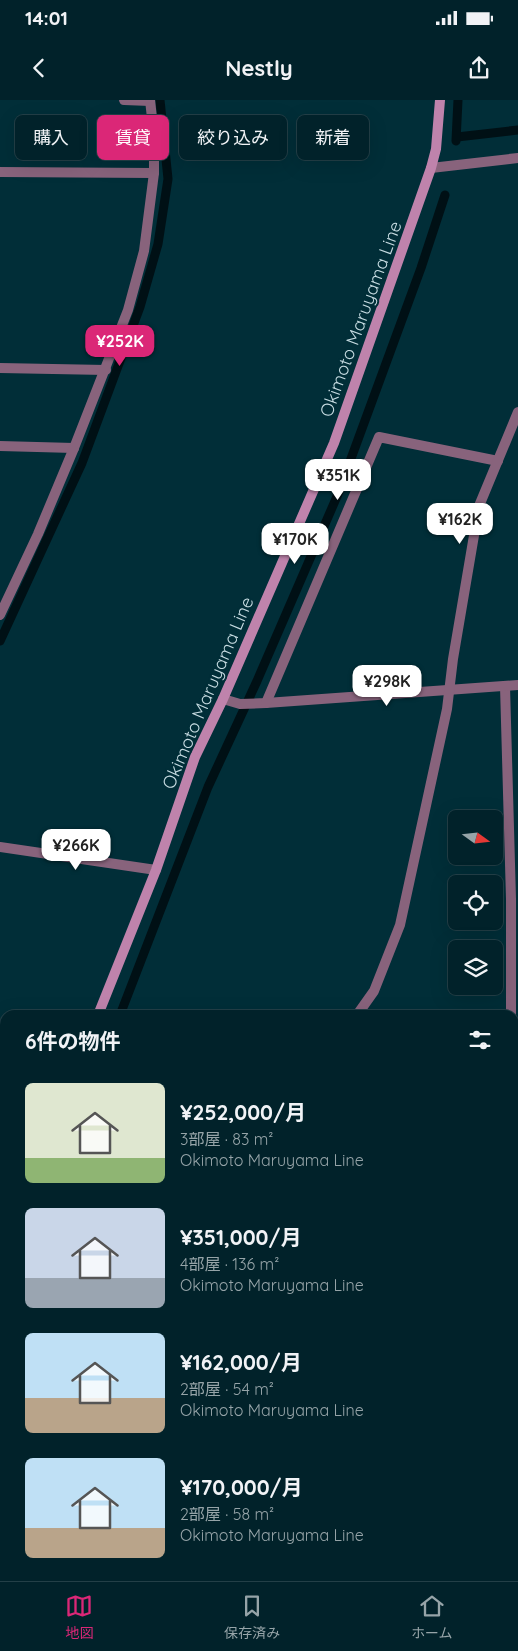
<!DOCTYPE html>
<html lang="ja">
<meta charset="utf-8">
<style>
:root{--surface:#01222a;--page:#0f2f36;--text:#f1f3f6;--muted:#96a4a8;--line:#233f47;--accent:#db2777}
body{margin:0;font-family:Quicksand,"Noto Sans JP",sans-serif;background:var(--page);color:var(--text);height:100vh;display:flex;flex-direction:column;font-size:19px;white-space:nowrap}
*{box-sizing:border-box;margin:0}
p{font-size:16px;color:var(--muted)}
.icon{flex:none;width:28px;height:28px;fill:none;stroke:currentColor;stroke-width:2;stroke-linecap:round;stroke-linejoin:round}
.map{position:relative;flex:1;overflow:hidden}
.details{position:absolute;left:0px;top:910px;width:519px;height:571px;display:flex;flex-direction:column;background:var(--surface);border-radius:15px 15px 0 0;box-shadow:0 5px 20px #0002,0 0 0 1px var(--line)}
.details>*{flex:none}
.hud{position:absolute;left:15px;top:15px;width:489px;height:45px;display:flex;gap:10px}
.needle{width:32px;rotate:105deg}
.controls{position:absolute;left:448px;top:710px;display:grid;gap:10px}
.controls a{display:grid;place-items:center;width:55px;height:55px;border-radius:8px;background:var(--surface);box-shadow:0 5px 20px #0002,0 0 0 1px var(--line);font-size:25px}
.price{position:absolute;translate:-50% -42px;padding:0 11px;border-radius:10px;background:#fff;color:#222;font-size:16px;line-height:32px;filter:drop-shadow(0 1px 2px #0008)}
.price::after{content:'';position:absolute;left:50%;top:30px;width:15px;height:11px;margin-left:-8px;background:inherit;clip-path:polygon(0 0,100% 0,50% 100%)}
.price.on{background:var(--accent);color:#fff}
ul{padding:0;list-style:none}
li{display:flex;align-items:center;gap:15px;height:125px;padding:0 25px}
li span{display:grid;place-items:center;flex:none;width:140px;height:100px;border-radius:8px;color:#555}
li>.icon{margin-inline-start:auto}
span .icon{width:60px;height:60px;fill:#fffc;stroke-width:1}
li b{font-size:21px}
h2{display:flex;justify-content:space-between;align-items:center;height:60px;padding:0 25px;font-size:21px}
.pill{padding:0 18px;border-radius:8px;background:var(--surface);box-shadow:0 5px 20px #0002,0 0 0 1px var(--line);font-size:18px;line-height:45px}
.pill.on{background:var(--accent);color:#fff}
.status{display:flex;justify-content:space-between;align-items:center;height:35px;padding:0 25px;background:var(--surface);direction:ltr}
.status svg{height:14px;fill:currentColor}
header{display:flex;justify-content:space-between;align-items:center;height:65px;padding:0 25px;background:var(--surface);font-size:22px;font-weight:700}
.tab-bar{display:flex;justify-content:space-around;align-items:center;height:70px;border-top:1px solid var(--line);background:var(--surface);font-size:14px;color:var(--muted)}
.tab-bar a{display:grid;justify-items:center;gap:2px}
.tab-bar .on{color:var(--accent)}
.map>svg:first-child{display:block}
</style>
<div class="status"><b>14:01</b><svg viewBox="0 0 49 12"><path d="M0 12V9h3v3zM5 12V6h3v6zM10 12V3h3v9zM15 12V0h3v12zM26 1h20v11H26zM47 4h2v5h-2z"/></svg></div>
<header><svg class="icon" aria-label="back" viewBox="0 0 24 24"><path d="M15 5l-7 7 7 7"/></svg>Nestly<svg class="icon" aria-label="share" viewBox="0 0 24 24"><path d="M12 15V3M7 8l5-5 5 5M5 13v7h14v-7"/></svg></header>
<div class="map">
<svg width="518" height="1481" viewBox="0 0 518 1481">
<rect width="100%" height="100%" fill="#012e38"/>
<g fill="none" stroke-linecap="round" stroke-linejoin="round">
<g stroke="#001015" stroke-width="9">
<polyline points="457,37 518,30"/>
<polyline points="456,41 458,0"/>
<polyline points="0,541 82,363 140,207 158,144 168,79 160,0"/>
<polyline points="120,915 208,687 257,581 338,394 421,168 445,95"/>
<polyline points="0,1200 5,1189"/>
<polyline points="0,1254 5,1255"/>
<polyline points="514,1307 518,1307"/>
<polyline points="425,1481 426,1476"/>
</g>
<g stroke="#88637c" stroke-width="10">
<polyline points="124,0 150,1"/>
<polyline points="431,68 518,58"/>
<polyline points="0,72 154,73"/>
<polyline points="0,268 106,270"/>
<polyline points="0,346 74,348"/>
<polyline points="0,515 38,434 74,348 128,210 144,151 154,73 154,36 150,0"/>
<polyline points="505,586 511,799 511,915"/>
<polyline points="223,599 240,604 266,603 518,585"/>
<polyline points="266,603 379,337 498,361"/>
<polyline points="0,747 156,770"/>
<polyline points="357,915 374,891 400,825 447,609 453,559 479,406 518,312"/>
<polyline points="514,1137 518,1137"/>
<polyline points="0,1270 5,1271"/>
<polyline points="514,1326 518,1326"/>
<polyline points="410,1481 412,1476"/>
</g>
<g stroke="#bf83ac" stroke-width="10">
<polyline points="98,915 156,770 195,657 223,599 334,343 431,68 436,49 440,0"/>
<polyline points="0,1148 5,1137"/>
</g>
</g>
<g text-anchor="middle" stroke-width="4" stroke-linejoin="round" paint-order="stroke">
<g font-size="18" fill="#c7dce2" stroke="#012e38">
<text transform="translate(361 219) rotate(-70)" y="6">Okimoto Maruyama Line</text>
<text transform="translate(208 593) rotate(-67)" y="6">Okimoto Maruyama Line</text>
</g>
</g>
</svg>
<div class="controls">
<a><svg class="needle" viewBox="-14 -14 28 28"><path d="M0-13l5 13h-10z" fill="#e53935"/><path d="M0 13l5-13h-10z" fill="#96a4a8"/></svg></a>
<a><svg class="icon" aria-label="locate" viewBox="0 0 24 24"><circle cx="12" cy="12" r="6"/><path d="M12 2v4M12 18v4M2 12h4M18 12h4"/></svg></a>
<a><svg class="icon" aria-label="layers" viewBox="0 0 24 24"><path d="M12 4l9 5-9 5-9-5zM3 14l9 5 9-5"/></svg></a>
</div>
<b class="price on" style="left:120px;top:267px">¥252K</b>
<b class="price" style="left:338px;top:401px">¥351K</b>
<b class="price" style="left:460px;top:445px">¥162K</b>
<b class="price" style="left:295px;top:465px">¥170K</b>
<b class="price" style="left:387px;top:607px">¥298K</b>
<b class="price" style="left:76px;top:771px">¥266K</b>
<div class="hud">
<a class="pill">購入</a>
<a class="pill on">賃貸</a>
<a class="pill">絞り込み</a>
<a class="pill">新着</a>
</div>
<section class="details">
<h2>6件の物件<svg class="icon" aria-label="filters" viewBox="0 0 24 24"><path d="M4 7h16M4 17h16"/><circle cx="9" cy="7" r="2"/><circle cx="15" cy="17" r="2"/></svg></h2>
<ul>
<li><span style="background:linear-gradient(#dfe7d0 75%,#8fb573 0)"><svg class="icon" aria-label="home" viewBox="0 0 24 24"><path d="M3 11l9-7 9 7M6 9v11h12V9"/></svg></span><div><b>¥252,000/月</b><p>3部屋 · 83 m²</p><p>Okimoto Maruyama Line</p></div></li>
<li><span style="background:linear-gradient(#c9d6e8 70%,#9aa5b1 0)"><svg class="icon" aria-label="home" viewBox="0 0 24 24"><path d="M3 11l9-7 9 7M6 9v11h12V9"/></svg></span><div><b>¥351,000/月</b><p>4部屋 · 136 m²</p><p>Okimoto Maruyama Line</p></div></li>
<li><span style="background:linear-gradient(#bfe0f5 65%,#b9a48a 0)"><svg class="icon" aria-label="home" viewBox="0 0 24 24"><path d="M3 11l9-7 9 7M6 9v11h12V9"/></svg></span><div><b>¥162,000/月</b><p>2部屋 · 54 m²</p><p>Okimoto Maruyama Line</p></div></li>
<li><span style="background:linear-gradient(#bfe0f5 70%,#b9a48a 0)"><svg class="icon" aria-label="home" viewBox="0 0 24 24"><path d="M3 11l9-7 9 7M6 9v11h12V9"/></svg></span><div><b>¥170,000/月</b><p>2部屋 · 58 m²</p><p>Okimoto Maruyama Line</p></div></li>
</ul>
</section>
</div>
<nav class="tab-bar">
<a class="on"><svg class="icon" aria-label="map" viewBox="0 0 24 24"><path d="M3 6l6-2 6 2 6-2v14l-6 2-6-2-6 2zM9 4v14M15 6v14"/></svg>地図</a>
<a><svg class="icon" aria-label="saved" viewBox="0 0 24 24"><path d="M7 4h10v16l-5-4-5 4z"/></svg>保存済み</a>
<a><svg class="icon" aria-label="home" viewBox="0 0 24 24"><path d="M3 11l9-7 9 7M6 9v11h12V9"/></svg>ホーム</a>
</nav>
